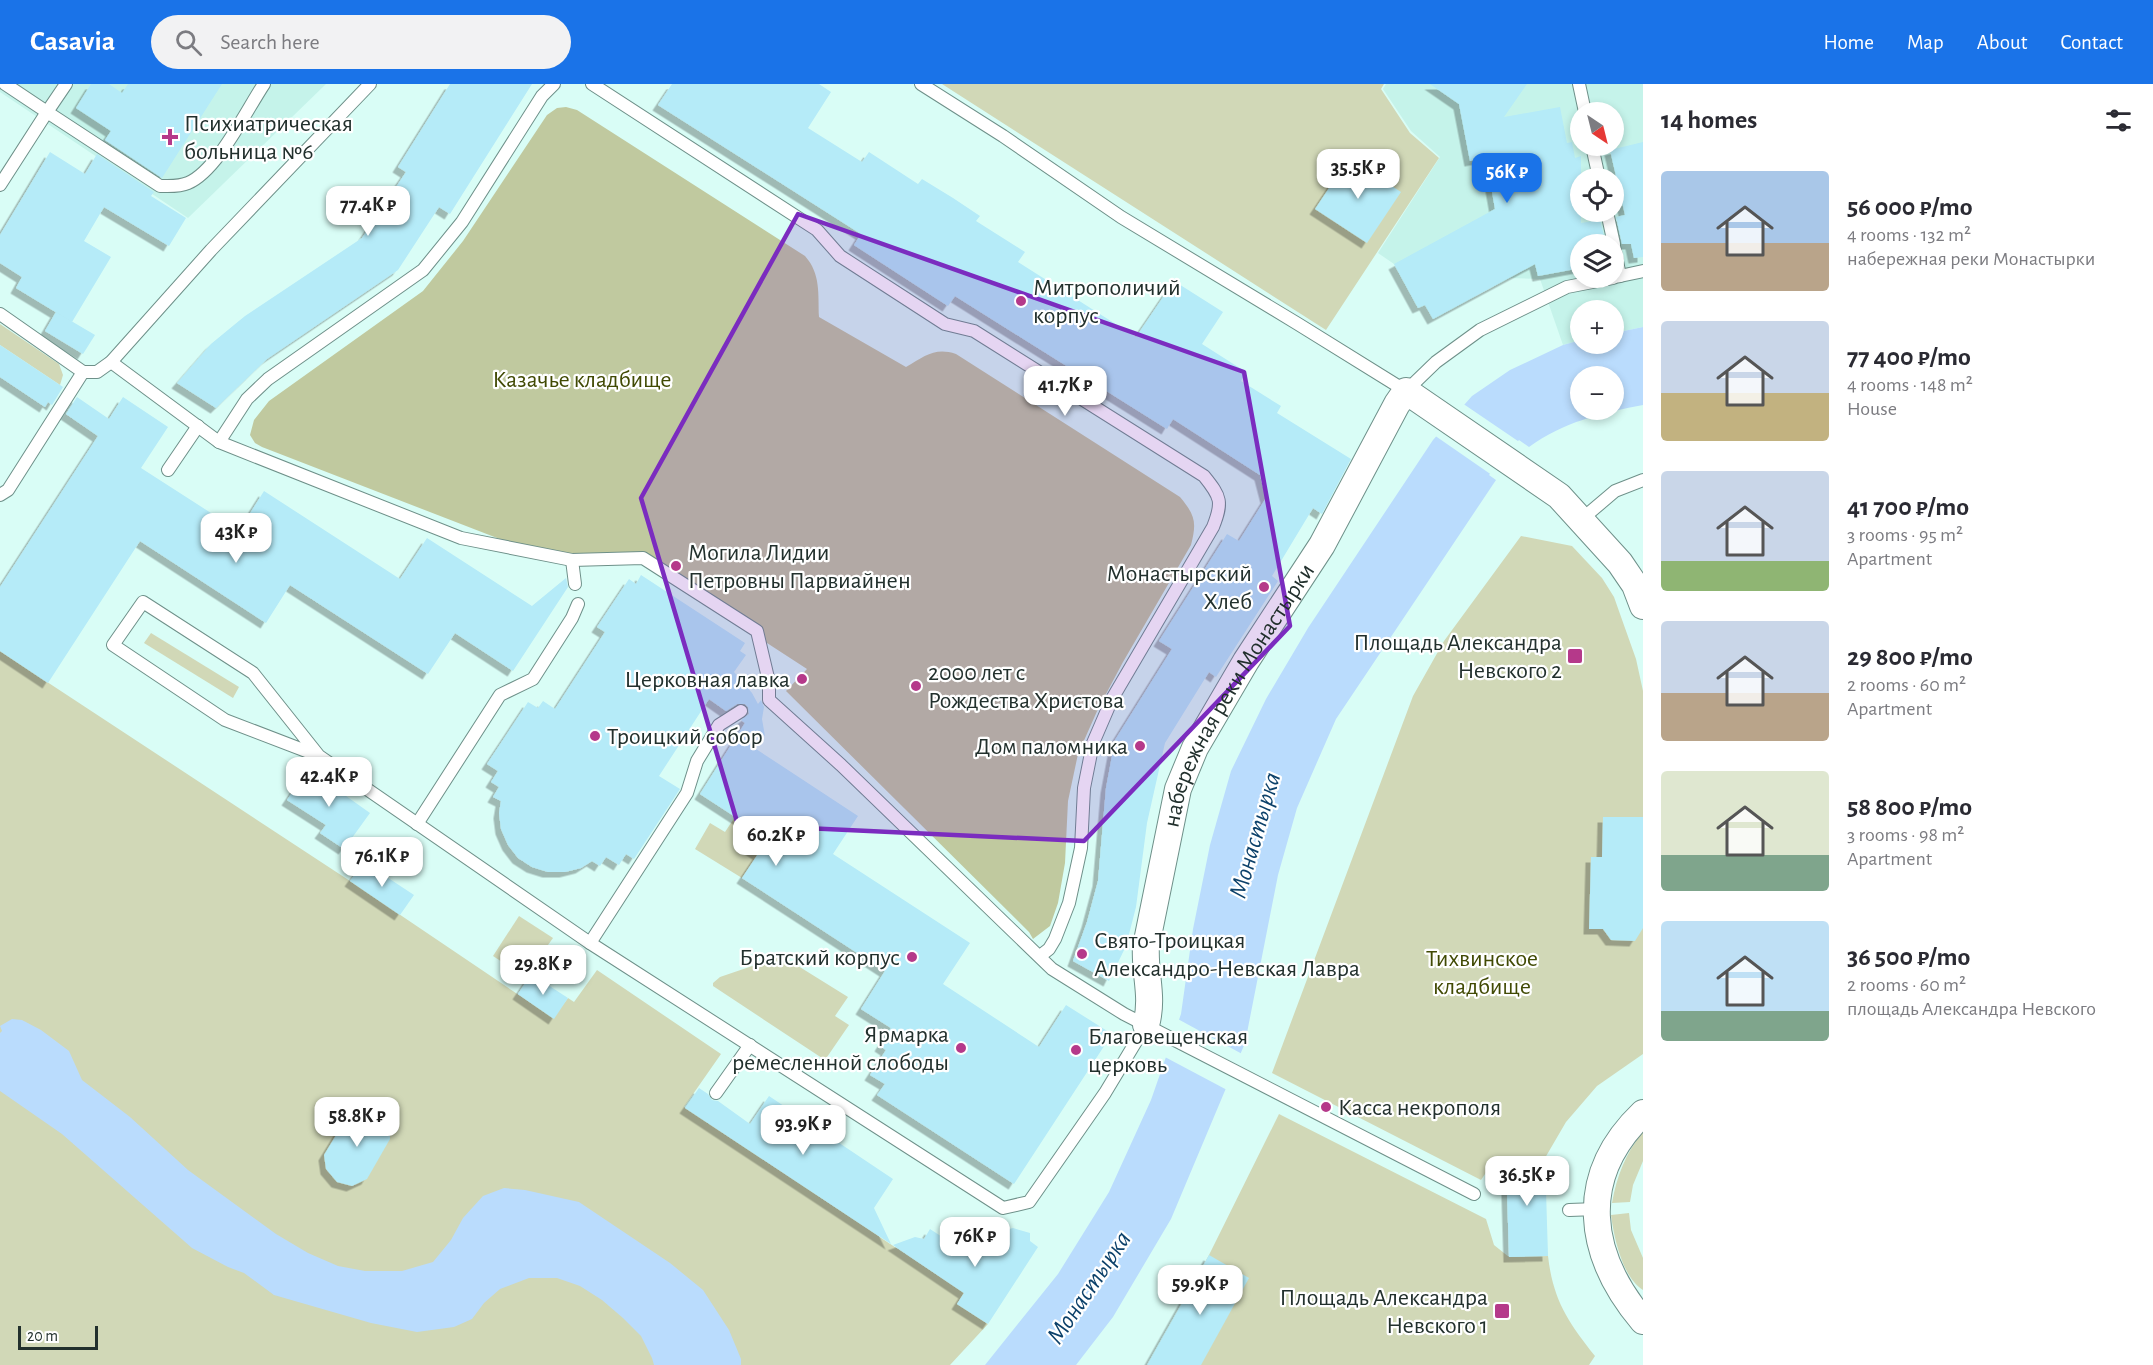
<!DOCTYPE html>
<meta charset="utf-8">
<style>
:root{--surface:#fff;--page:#f2f2f3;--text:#2b2b33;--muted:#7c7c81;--accent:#1a73e8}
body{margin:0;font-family:"Alegreya Sans",sans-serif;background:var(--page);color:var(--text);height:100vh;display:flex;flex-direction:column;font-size:22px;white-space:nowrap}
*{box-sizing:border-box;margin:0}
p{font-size:20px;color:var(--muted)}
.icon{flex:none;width:33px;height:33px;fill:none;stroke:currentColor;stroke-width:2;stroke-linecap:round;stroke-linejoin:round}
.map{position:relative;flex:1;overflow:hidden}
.drawer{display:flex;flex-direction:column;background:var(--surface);width:510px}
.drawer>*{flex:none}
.needle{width:39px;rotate:145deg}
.controls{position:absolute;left:1570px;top:18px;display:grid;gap:12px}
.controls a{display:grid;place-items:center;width:54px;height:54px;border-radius:50%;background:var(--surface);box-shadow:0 3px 9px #0003;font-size:30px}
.scale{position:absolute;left:18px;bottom:15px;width:80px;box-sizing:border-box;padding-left:6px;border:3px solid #22302d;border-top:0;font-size:16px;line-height:21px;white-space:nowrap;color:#22302d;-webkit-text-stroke:4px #fff;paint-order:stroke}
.price{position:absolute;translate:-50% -51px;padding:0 14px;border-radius:12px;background:#fff;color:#222;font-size:20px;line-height:39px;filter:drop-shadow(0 2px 3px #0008)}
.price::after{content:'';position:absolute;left:50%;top:36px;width:18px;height:14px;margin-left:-9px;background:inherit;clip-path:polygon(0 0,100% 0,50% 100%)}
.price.selected{background:var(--accent);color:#fff}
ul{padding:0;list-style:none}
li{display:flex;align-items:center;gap:18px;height:150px;padding:0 18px}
li span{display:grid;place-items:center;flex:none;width:168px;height:120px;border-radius:6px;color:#555}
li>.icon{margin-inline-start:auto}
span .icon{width:72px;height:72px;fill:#fffc;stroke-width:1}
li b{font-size:26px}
h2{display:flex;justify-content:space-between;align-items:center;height:72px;padding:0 18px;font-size:26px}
header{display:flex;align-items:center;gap:36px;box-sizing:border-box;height:84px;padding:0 30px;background:var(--accent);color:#fff}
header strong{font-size:28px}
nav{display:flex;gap:33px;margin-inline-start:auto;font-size:21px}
.search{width:420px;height:54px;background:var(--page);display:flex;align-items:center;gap:15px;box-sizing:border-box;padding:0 21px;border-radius:33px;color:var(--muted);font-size:22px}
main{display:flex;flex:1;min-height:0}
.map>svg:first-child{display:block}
</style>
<header>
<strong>Casavia</strong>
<div class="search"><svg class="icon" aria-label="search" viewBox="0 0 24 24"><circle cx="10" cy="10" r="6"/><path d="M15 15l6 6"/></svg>Search here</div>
<nav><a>Home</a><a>Map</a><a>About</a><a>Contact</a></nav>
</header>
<main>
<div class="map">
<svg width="1643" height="1281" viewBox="0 0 1643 1281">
<defs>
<filter id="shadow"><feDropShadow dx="-5.5" dy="5.5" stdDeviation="0" flood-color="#0004"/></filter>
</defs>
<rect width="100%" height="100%" fill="#d9fdf6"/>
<g fill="#c5f3ea" fill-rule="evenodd">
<polygon points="0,0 326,0 188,134 0,8"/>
<path d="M1386,0H1643V243L1614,249V226H1581V256L1563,261L1540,195L1510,194L1494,202L1491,197L1473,206L1476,212L1433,235L1425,221L1418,224L1394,180L1378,169L1440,73L1411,47L1383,5ZM1581,28H1614V62H1581ZM1581,94H1614V128H1581ZM1581,160H1614V194H1581Z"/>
</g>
<g fill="#d1d8b7">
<polygon points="942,0 1384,0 1381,5 1410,49 1439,74 1326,246"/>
<polygon points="0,240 59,280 63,291 60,301 0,261"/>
<polygon points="1521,452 1572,462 1602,494 1614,513 1620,530 1636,575 1643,607 1643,970 1597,1002 1566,1038 1545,1074 1506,1075 1491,1081 1481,1096 1272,989 1413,612 1444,557"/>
<polygon points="151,549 239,603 233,614 144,559"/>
<polygon points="0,567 350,797 553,934 568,914 574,918 597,886 721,970 684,1023 964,1209 957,1220 988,1240 950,1281 0,1281"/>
<polygon points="735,733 757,747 758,770 742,794 695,765 710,739 725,748"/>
<polygon points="519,832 553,854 525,893 493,872"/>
<polygon points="782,872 848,913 835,932 849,941 825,976 713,902 713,899 720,893"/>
<path d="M1279,1030L1486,1135L1494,1161L1509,1173L1548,1172C1553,1216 1568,1238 1595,1272L1589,1281H1147L1209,1171Z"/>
<path d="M1643,1048V1077L1633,1101L1630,1118L1612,1119C1617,1092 1625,1070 1643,1048Z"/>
<path d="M1629,1129L1631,1146L1643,1174V1206C1622,1193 1614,1153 1611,1131Z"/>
</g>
<path fill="#c0c99f" d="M566,23L577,26L805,172C821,190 818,210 819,233L906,283C925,272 935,263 956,270L1180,413C1195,431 1197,438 1191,461L1123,578L1098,625L1078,670L1068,717L1065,779L1058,819L1050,842L1033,855L1029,848L786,607L807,585L645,480L528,466L262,363L255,359L250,351L254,336L269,317L423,207L463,157L547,31L557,24Z"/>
<g fill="#badcfd" fill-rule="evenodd">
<path d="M1643,243V321C1601,329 1564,338 1529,363L1519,356L1489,391L1496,396L1336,635L1297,724L1278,791L1245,959L1171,1135L1113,1233L1076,1281H985L1058,1190L1109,1108L1151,1016L1181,930L1193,845L1210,761L1231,687L1266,615L1308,544L1433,356L1472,312L1510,286L1563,261L1581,256V260H1614V249ZM1581,292H1614V326H1581Z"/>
<polygon points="12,935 22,936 41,946 69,967 82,996 130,1033 188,1086 276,1150 308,1169 338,1182 365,1187 402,1187 433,1178 451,1156 463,1134 483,1112 504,1104 525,1106 579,1118 670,1179 703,1206 729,1246 741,1275 741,1281 654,1281 652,1274 641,1252 623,1234 602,1216 580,1202 557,1194 529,1194 500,1205 484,1219 472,1235 454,1243 417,1248 371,1239 274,1211 244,1189 228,1183 192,1164 62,1050 0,1007 0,949 2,947 0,942"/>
</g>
<g fill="#d9fdf6">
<polygon points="1462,319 1531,366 1519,359 1493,391 1499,396 1434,351"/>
<polygon points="1176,934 1244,971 1229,1007 1163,972"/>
</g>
<g fill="#b5ebf8" filter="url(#shadow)">
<polygon points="91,0 109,0 122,9 128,0 222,0 162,94 105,56 111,47 76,24"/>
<polygon points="450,0 532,0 450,130 439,123 398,186 267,275 216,324 177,299 211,260 245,232 362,154 406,88 398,83"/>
<polygon points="672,0 819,0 831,8 808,44 862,78 869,68 918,100 922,95 953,114 980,132 976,137 1025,168 1018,178 1136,253 1174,197 1223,228 1202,260 1246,288 1241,297 1281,322 1277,329 1351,375 1322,430 1313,424 1272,492 1278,497 1216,593 1209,588 1165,659 1147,739 1136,823 1126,862 1109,897 1073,877 1087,838 1098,797 1106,704 1115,656 1172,565 1159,557 1227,450 1239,457 1266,414 1260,391 1173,335 1167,345 955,212 948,222 854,161 861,150 658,21"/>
<polygon points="1430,0 1527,0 1504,33 1560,23 1567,59 1572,58 1575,74 1581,72 1581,139 1600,136 1606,160 1581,160 1581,184 1538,192 1535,180 1433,235 1425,221 1418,224 1394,180 1495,125 1486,74 1470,77 1459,20"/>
<polygon points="1643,58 1643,173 1634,174 1631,160 1622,160 1616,133 1625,131 1610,66"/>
<polygon points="50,68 85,90 97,70 154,108 151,112 186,134 169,162 104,123 84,157 111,173 72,238 16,204 22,193 0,179 0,151"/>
<polygon points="1349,74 1401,108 1367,159 1315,125"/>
<polygon points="56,228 95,251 83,270 45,247"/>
<polygon points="0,261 63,303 52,321 48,318 45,323 0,293"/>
<polygon points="77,313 109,335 123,313 168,343 141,384 239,447 264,407 400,495 427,454 532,522 566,494 568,503 513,587 455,549 428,590 290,501 266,539 140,457 48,599 0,567 0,503 98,352 66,330"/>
<polygon points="641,491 745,559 740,567 746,571 734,588 752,609 758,620 761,616 764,623 762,635 765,652 759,648 756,665 858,732 833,770 970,859 943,900 1039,963 1066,921 1112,950 1014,1100 877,1011 885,1000 870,991 886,966 880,962 891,944 861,925 885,887 742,794 758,770 747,763 757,747 700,710 745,639 741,636 749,630 748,623 745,620 737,620 726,627 709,615 659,692 680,705 634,775 626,770 619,781 606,773 600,782 592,777 581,784 565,788 548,788 532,783 518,774 508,761 501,745 499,729 501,717 493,713 499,703 491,698 498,687 487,680 528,618 538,624 543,617 555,625 605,548 597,543 629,495 636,500"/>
<polygon points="309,683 327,694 325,697 370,729 344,765 320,749 326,741 287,716"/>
<polygon points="1603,733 1643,733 1643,844 1635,857 1611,856 1603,845 1589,845 1591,773 1602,773"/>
<polygon points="364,778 414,811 400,831 350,797"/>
<polygon points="531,890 568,914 554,935 518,910"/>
<polygon points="699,1004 708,1010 712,1016 718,1017 750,1040 769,1012 893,1095 874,1124 891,1160 685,1024"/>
<polygon points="362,1025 389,1040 390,1055 367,1095 352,1102 337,1098 326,1085 324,1071 347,1033"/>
<polygon points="1506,1074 1545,1074 1548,1172 1509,1173"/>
<polygon points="1013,1144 1030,1149 1030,1157 1038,1163 988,1240 957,1220 964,1209 893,1161 915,1153 924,1155 930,1145 968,1170 993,1165 1006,1146"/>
<polygon points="1209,1171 1249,1194 1201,1281 1147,1281"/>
</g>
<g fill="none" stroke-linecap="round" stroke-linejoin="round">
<defs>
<g id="service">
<polyline points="5,0 47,28 66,0"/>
<path d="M592,0L817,146L840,172L945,240L974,247L1204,392C1221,413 1223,418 1213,443L1112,615L1093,659L1084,704L1081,764L1069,819L1055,855L1049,865L1040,872"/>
<polyline points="921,0 1003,52 1121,133 1298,240 1406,307 1436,278 1480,246 1567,203 1613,194"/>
<polyline points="1579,0 1585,28"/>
<polyline points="1592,62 1599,94"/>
<path d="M0,101L47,28L160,102C170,102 179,103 188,99C217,87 246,27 264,0"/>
<polyline points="1607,128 1614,160"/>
<polyline points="1614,162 1620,192 1614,193"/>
<polyline points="1620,192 1643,187"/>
<polyline points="0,230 83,288 97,288 111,278 211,166 370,0"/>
<polyline points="111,278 219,358 461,454 572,476 643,474 757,547 769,598 769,616 841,681 1052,885 1124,930 1474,1110"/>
<polyline points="219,358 247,315 268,295 423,186 462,138 542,12 554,0"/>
<polyline points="168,386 198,342"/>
<polyline points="0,411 8,406 83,288"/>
<polyline points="1582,435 1615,407 1643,396"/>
<polyline points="572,476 575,500"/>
<polyline points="319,672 253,589 143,518 113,561 225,636 319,672 590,859 1003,1124 1029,1118 1105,1009 1146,941"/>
<polyline points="417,740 500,611 533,595 572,534 578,520"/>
<polyline points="590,859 687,709 697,677 719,641 741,627"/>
<polyline points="716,1009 750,961"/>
<polyline points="1569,1126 1597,1125"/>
</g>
<g id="minor">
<path id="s1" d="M1146,941C1154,912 1144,890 1146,862L1178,705L1195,664L1246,577L1322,461L1397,320L1406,307L1559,412L1620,479L1635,501L1643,522"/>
<path d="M1643,1029C1576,1093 1587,1171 1643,1237"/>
</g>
</defs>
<use href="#service" stroke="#6e9089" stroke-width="14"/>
<use href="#minor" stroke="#6e9089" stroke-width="28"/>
<use href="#service" stroke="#fff" stroke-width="12"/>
<use href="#minor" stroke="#fff" stroke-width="26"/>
</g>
<path fill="#7b2cbf" fill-opacity="0.2" stroke="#7b2cbf" stroke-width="4.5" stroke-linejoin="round" d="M798,130L1244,288L1290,542L1084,757L738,741L641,414Z"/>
<g fill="#b5398a" stroke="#fff" stroke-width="2">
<path d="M167 44h6v6h6v6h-6v6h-6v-6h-6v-6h6z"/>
<circle cx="1021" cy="217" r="6"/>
<circle cx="676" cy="482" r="6"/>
<circle cx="1264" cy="503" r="6"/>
<rect x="1567" y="564" width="16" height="16" rx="3"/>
<circle cx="802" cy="595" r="6"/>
<circle cx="916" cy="602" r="6"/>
<circle cx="595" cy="652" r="6"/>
<circle cx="1140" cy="662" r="6"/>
<circle cx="1082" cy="870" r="6"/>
<circle cx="912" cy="873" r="6"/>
<circle cx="961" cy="964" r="6"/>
<circle cx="1076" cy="966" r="6"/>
<circle cx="1326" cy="1023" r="6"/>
<rect x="1494" y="1219" width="16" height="16" rx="3"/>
</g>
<g text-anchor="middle" stroke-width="4.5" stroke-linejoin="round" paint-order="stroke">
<g font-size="24" fill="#22302d" stroke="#fff" text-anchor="start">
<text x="184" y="47">Психиатрическая<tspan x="184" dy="28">больница №6</tspan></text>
<text x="1033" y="211">Митрополичий<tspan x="1033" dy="28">корпус</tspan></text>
<text x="688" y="476">Могила Лидии<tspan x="688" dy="28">Петровны Парвиайнен</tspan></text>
<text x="1252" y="497" text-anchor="end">Монастырский<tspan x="1252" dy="28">Хлеб</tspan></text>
<text x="1562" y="566" text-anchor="end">Площадь Александра<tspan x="1562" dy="28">Невского 2</tspan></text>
<text x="928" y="596">2000 лет с<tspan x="928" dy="28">Рождества Христова</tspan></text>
<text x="790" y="603" text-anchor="end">Церковная лавка</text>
<text x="607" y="660">Троицкий собор</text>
<text x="1128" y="670" text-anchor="end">Дом паломника</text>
<text x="1094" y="864">Свято-Троицкая<tspan x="1094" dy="28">Александро-Невская Лавра</tspan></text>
<text x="900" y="881" text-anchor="end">Братский корпус</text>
<text x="949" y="958" text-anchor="end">Ярмарка<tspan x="949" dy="28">ремесленной слободы</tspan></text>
<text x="1088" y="960">Благовещенская<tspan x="1088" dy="28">церковь</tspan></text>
<text x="1338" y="1031">Касса некрополя</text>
<text x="1488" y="1221" text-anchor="end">Площадь Александра<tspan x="1488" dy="28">Невского 1</tspan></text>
</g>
<g font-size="24" fill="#414a04" stroke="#fff">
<text x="582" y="303">Казачье кладбище</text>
<text x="1482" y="882">Тихвинское<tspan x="1482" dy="28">кладбище</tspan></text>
</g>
<g font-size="24" fill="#22302d" stroke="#fff">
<text dy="8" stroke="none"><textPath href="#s1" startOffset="350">набережная реки Монастырки</textPath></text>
</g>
<g font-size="26" font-style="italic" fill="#0c416a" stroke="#fff">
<text transform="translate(1254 751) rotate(-74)" y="9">Монастырка</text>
<text transform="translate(1088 1203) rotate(-56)" y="9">Монастырка</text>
</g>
</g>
</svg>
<div class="controls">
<a><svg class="needle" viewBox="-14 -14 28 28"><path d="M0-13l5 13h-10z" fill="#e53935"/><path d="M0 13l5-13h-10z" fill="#7c7c81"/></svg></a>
<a><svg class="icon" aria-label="locate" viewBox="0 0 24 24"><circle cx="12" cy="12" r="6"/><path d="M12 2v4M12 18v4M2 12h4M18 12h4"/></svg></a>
<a><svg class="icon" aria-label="layers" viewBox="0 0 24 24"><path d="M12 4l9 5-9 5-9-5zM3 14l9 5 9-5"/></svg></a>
<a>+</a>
<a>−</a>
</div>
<div class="scale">20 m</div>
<b class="price" style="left:1358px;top:116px">35.5K ₽</b>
<b class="price selected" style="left:1507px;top:120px">56K ₽</b>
<b class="price" style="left:368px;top:153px">77.4K ₽</b>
<b class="price" style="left:1065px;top:333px">41.7K ₽</b>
<b class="price" style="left:236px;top:480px">43K ₽</b>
<b class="price" style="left:329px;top:724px">42.4K ₽</b>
<b class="price" style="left:776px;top:783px">60.2K ₽</b>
<b class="price" style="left:382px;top:804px">76.1K ₽</b>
<b class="price" style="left:543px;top:912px">29.8K ₽</b>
<b class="price" style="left:357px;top:1064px">58.8K ₽</b>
<b class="price" style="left:803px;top:1072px">93.9K ₽</b>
<b class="price" style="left:1527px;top:1123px">36.5K ₽</b>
<b class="price" style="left:975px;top:1184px">76K ₽</b>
<b class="price" style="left:1200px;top:1232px">59.9K ₽</b>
</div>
<section class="drawer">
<h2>14 homes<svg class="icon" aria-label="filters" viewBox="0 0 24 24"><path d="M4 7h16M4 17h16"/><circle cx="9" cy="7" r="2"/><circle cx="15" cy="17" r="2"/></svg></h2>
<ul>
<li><span style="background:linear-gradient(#a9c7e8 60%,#b9a48a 0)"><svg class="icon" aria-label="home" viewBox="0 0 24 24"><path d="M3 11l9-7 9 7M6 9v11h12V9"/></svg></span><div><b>56 000 ₽/mo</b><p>4 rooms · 132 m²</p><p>набережная реки Монастырки</p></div></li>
<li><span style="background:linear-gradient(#c9d6e8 60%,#c2b280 0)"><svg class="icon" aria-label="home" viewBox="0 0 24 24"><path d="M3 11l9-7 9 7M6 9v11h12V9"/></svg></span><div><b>77 400 ₽/mo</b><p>4 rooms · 148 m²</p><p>House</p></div></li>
<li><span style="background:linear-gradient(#c9d6e8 75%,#8fb573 0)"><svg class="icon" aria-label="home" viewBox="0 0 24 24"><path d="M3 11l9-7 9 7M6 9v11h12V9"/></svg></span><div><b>41 700 ₽/mo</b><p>3 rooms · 95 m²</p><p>Apartment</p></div></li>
<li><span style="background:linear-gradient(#c9d6e8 60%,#b9a48a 0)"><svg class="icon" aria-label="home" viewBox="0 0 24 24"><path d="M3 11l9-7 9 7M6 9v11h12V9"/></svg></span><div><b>29 800 ₽/mo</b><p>2 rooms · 60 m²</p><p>Apartment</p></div></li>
<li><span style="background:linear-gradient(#dfe7d0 70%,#7fa58c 0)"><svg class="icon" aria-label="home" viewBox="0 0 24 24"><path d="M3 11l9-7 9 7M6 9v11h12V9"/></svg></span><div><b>58 800 ₽/mo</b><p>3 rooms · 98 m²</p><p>Apartment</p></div></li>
<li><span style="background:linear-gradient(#bfe0f5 75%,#7fa58c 0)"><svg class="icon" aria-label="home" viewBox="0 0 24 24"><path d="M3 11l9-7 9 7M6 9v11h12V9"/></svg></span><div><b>36 500 ₽/mo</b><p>2 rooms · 60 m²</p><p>площадь Александра Невского</p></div></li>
</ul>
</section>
</main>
